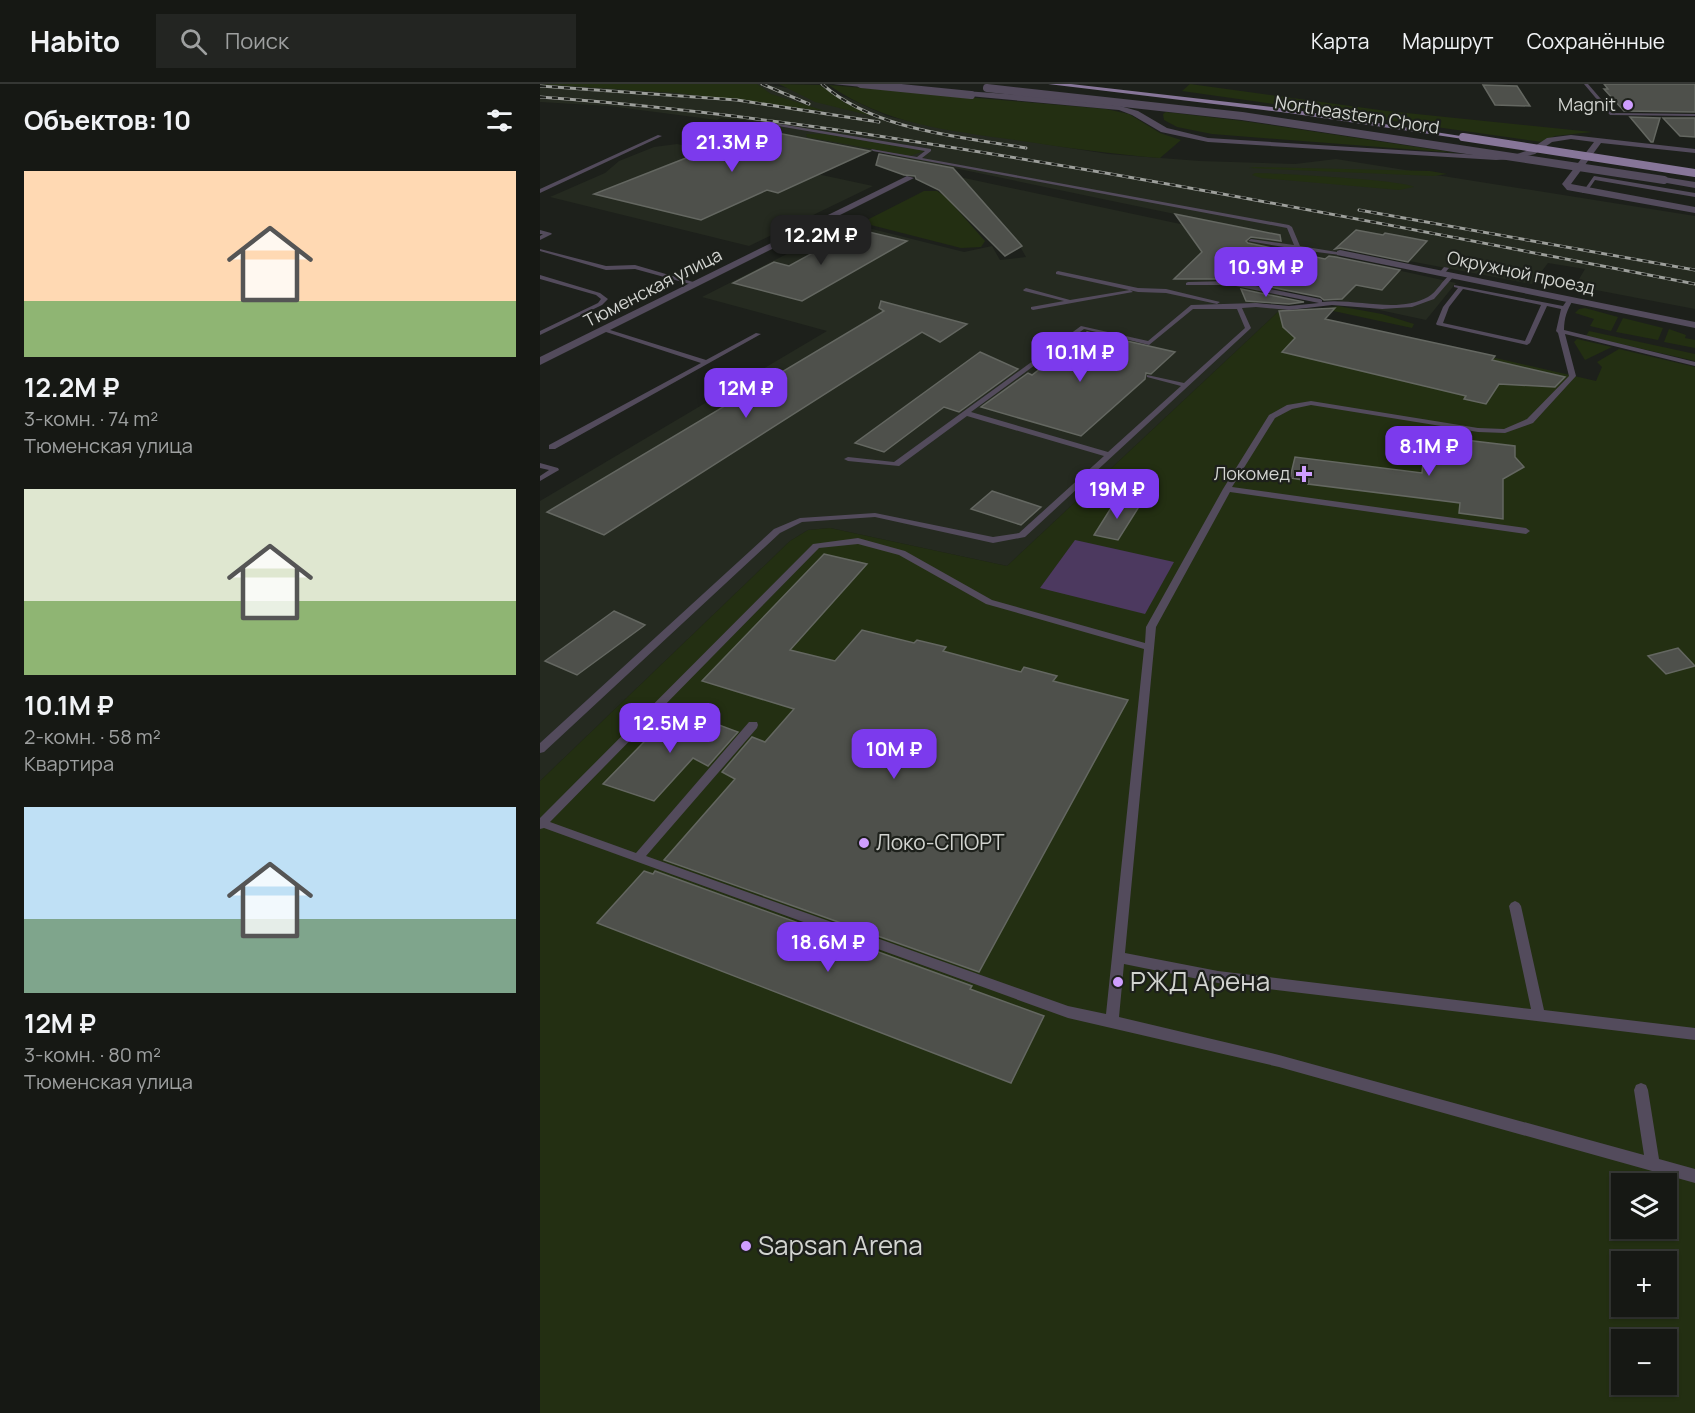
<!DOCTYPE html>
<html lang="ru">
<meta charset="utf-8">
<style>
:root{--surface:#161814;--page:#232522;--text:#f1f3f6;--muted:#9ea0a0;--line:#353734;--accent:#7c3aed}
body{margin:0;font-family:Manrope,sans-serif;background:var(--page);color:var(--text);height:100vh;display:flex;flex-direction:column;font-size:22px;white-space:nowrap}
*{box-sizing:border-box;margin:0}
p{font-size:20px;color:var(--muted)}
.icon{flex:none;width:33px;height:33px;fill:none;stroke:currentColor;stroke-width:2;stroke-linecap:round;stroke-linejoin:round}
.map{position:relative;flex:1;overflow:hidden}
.details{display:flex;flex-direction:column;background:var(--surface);width:540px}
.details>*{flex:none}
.controls{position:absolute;left:1071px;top:1089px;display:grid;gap:12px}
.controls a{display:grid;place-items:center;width:66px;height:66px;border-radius:0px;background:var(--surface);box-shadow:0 2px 4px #0004,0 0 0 2px var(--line);font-size:30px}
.price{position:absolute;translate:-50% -51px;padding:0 14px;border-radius:12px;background:var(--accent);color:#fff;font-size:20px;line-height:39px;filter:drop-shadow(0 2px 3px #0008)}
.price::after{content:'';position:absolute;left:50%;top:36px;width:18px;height:14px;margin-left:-9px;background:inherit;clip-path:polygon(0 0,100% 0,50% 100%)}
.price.on{background:#222;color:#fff}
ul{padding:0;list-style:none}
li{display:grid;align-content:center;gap:12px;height:318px;padding:0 24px}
li span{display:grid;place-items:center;height:186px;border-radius:0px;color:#555}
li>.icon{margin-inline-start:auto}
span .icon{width:108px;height:108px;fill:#fffc;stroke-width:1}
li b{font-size:26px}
h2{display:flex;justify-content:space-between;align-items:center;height:72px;padding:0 24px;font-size:26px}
header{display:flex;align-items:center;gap:36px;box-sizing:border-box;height:84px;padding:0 30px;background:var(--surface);border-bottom:2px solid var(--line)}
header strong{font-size:28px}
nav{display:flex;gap:33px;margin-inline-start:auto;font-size:21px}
.search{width:420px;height:54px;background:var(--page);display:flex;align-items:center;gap:15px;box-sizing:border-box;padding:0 21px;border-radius:0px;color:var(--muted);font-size:22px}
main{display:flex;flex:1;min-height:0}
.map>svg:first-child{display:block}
</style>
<header>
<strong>Habito</strong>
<div class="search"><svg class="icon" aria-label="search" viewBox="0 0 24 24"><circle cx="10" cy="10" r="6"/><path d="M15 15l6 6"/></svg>Поиск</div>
<nav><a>Карта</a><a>Маршрут</a><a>Сохранённые</a></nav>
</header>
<main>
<section class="details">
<h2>Объектов: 10<svg class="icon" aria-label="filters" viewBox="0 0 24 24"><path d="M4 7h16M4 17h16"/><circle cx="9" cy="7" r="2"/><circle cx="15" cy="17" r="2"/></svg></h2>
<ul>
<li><span style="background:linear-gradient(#ffd9b3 70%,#8fb573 0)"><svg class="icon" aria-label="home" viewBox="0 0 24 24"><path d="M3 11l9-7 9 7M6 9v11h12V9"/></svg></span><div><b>12.2M ₽</b><p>3-комн. · 74 m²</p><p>Тюменская улица</p></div></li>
<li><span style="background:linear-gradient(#dfe7d0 60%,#8fb573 0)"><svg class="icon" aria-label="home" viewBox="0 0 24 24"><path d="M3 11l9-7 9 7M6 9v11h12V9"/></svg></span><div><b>10.1M ₽</b><p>2-комн. · 58 m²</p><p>Квартира</p></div></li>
<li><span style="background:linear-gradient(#bfe0f5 60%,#7fa58c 0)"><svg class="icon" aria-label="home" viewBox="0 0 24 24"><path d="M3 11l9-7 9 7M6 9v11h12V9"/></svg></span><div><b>12M ₽</b><p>3-комн. · 80 m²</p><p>Тюменская улица</p></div></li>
</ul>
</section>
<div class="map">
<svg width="1155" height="1329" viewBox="0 0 1155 1329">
<rect width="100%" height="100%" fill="#1d201b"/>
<g fill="#252a20">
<polygon points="0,0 223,0 306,13 347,32 391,42 568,70 660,77 755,80 796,75 1155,132 1155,225 1035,202 1045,185 1008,179 992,200 805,165 798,173 916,199 886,236 746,206 741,213 713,210 716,221 741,225 467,482 290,444 268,446 250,457 0,697 0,417 287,247 162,213 308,139 424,168 452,162 460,176 486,173 478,159 454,130 436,115 387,86 645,141 654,134 294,59 212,44 223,38 181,34 177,36 69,22 0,18"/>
<polygon points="137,60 333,102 209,162 10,113 65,89 79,77 114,63"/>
</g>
<g fill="#232f12" fill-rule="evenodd">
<polygon points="0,0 217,0 231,10 285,27 137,9"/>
<polygon points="239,0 280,1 305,19 336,33 275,18"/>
<polygon points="650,0 847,27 1052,48 1015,52 1002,58 642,7"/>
<path d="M289,1L566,25L589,30L620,49L641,56L620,74C571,70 523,63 475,56C410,47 344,40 289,1Z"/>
<polygon points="626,28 703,37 917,69 672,50 637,43 624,36 623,30"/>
<polygon points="266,50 284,50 384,67 370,72 267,53"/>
<polygon points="714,83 890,87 907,90 893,92 709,84"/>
<path d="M715,89C736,89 865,96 874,103L859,106L721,94L712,91Z"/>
<polygon points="384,107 397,107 406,113 445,157 441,163 421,164 327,140 329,135"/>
<polygon points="798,222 842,230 874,240 872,244 784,225"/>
<polygon points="1045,224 1078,233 1071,247 1050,242 1054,235 1035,229 1039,225"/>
<path d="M741,225L1056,297L1062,283L1057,278L1079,265L1155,283V1329H0V697L250,457L268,446L290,444L467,482ZM1082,1100H1126V1144H1082ZM1082,1178H1126V1222H1082ZM1082,1256H1126V1300H1082Z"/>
<polygon points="1083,234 1123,244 1118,256 1076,248"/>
<polygon points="1129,245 1146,251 1145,254 1155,256 1155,264 1124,258"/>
<polygon points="1049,247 1155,270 1155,277 1046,252"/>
<polygon points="1037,255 1072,263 1045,276 1034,258"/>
</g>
<polygon fill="#4c395f" points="535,456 634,478 605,530 500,504"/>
<g fill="#4e504b" stroke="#646761" stroke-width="1.5">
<polygon points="1064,0 1155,0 1155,28 1084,27 1064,5 1068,5"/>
<polygon points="943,1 977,2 990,22 955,21"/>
<polygon points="1090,33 1120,34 1113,58 1111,58"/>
<polygon points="1123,34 1155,34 1155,53 1140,52"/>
<polygon points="212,44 330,67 238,109 227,106 161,136 54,110 146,74"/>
<polygon points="339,70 413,84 482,162 465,172 399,106 376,95 375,92 364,91 336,81"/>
<polygon points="635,130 740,151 741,157 711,153 706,157 708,159 785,175 789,172 796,173 860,186 842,206 816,201 802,215 784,216 780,213 691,195 634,195 662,168"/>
<polygon points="316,145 367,157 262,217 193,199 234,178 249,182"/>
<polygon points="816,146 843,151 845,149 887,157 868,178 800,164 795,165"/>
<polygon points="701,205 764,218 749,220 706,217"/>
<polygon points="341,217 427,240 400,258 382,248 64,451 7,428 344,227 339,224"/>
<polygon points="795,224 785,235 955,272 952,276 1025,293 1015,303 959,300 946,320 924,315 926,312 742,268 755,254 743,243 739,227"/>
<polygon points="547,248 635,268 611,290 606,289 605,295 541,352 441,323 488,289 492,291"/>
<polygon points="440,268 478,285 419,328 404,323 344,368 315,359"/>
<polygon points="925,356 975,362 975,373 984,383 963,395 963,435 919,429 920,419 768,400 769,397 750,394 755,373 882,389 884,369 890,370 891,364 906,361 906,359 924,361"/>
<polygon points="452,407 501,423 481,441 431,425"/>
<polygon points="576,416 600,421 578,456 554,451"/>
<polygon points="284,470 327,480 250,566 295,577 322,546 374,559 377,556 406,563 403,567 481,588 484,583 517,592 513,597 588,616 439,888 124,776 195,695 182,688 212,653 225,658 254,625 162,597"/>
<polygon points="74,527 105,541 37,591 5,577"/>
<polygon points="1138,564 1155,582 1126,590 1108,572"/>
<polygon points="136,625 198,648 168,682 153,674 114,717 63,700"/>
<polygon points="104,787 113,790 115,787 432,902 430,905 504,932 471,999 57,839"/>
</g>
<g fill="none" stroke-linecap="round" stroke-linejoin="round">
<g fill="#534b5c" fill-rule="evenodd">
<polygon points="1044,0 1048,0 1073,29 1155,30 1155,32 1070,31"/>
<polygon points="234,39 391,65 391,67 382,74 749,141 752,143 760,162 803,169 800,171 761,166 759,167 756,165 708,157 711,155 754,161 747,144 333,67 331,65 377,73 385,67 232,41"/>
<polygon points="118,51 122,52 0,109 0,105"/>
<polygon points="1054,92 1155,109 1155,113 1055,96 1046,109 1042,109"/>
<polygon points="0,146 11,149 12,150 0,156 0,152 3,150 0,150"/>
<polygon points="0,165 66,182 95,181 160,200 157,202 95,185 66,186 0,167"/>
<polygon points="904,183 909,184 904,190 900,190 899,189"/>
<polygon points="518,187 598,204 626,205 680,218 677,220 626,209 598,208 516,190 516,188"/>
<path d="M911,190L914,192L894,215L872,223L842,225L792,221L749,226L716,223L702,224L711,244L710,245L485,453L453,459L335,433L262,438L240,449L4,668L0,669V659L234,445L260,434L335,429L453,453L479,449L564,372L427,332L359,382L308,377L304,375L308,373L354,378L541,242L608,257L651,221L716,219L749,222L779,219L691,201H646V199L648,198L691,197L780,215L782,216V218C815,214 858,230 888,213C897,208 902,196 911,190ZM653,225H697L705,244L644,299L607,291V293L641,302L568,368L431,328L544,245L609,261Z"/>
<polygon points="0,191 60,209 68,215 62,221 0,251 0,247 58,219 61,215 56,211 0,195"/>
<path d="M914,201L1023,222L1028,215H1032L1033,216C1027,226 1024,234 1024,246L1155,278V282L1025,250L1036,292L993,339L965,349L938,348L771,321L752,325L735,334L692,403L986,444L990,447L986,450L690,408L616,543L585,869L678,887L991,925L969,822L971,819L975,817L979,819L981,822L1004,926L1155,944V956L678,899L584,880L579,933L739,971L1104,1071L1094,1006L1096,1001L1101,999L1106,1001L1108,1006L1119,1075L1155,1085V1099L739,983L528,934L4,744L0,745V734L273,460L318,454L365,467L452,516L605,559L606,543L683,405L729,331L747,321L771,317L938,344L964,345L987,335L1029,292L1018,249L1016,247L1021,225L1007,222L990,259L987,261L897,241L896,240L903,223L918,204L914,203ZM923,205L1001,221L985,257L903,239L909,223ZM318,460L359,471L446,520L604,565L566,930L528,922L106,772L217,644L218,641L217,638H209L96,769L10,738L279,464Z"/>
<polygon points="486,204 530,216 590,206 593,208 493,226 491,225 491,223 524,217 484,207 483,206"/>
<polygon points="63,245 67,245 166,276 216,249 221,250 15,365 9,365 9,361 161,279 63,247"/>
<polygon points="0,379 18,384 19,386 0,397 0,392 9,386 0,384"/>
</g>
<g fill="#534b5c" fill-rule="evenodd">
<polygon points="293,0 328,0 345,3 341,5"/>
<polygon points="410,6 483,11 580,22 598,27 627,44 668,54 956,72 974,71 989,66 1007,54 1031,51 1155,65 1155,69 1061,59 1031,100 1155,123 1155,129 1027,106 1022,100 1054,58 1031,55 1012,58 995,70 975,75 956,76 668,58 621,48 592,31 579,26 407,10"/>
<polygon points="367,92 374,94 0,281 0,273"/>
<polygon points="1124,93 1155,98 1155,104 1121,98 1120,96"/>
<polygon points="800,166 1155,238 1155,244 797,171 797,167"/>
</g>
<polygon fill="#877699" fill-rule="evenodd" points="508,0 531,0 749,25 927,53 923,55 749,29"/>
<defs>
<g id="rail">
<polyline points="222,0 269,20"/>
<path d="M282,0C336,47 418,52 486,64"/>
<polyline points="0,2 197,16 339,38"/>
<path d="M0,13C184,26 366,55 548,86C751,121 953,161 1155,200"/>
<polyline points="819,126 1155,186"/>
</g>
</defs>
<use href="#rail" stroke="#9d9f9b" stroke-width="3"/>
<use href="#rail" stroke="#1d201b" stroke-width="2" stroke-dasharray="6" stroke-linecap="butt"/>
<g stroke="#534b5c" stroke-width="8">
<polyline points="321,0 431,11"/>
<polyline points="447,4 702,32 1124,96"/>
</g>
<polyline stroke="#877699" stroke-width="8" points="923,53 1155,89"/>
</g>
<g fill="#cf9eff" stroke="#1d201b" stroke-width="2">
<circle cx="1088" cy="21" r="6"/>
<path d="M761 381h6v6h6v6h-6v6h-6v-6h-6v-6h6z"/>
<circle cx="324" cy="759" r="6"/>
<circle cx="578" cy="898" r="6"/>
<circle cx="206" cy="1162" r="6"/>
</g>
<g text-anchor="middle" stroke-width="4.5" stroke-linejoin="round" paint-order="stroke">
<g font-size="18" fill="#d2d4d0" stroke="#1d201b" text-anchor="end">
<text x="1076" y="27">Magnit</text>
<text x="750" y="396">Локомед</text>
</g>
<g font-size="18" fill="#d2d4d0" stroke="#1d201b">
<text transform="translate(817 31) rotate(9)" y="6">Northeastern Chord</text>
<text transform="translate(981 189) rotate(12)" y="6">Окружной проезд</text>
<text transform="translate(113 204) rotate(-27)" y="6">Тюменская улица</text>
</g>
<g font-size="21" fill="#d2d4d0" stroke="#1d201b" text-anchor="start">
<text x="336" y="766">Локо-СПОРТ</text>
</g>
<g font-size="26" fill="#d2d4d0" stroke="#1d201b" text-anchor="start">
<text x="590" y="907">РЖД Арена</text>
<text x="218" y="1171">Sapsan Arena</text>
</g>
</g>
</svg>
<div class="controls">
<a><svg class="icon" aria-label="layers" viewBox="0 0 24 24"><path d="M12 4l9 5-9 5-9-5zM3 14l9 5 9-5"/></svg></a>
<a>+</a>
<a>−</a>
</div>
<b class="price" style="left:192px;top:89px">21.3M ₽</b>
<b class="price on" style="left:281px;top:182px">12.2M ₽</b>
<b class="price" style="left:726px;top:214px">10.9M ₽</b>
<b class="price" style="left:540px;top:299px">10.1M ₽</b>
<b class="price" style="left:206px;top:335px">12M ₽</b>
<b class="price" style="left:889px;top:393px">8.1M ₽</b>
<b class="price" style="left:577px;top:436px">19M ₽</b>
<b class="price" style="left:130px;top:670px">12.5M ₽</b>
<b class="price" style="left:354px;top:696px">10M ₽</b>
<b class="price" style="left:288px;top:889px">18.6M ₽</b>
</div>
</main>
